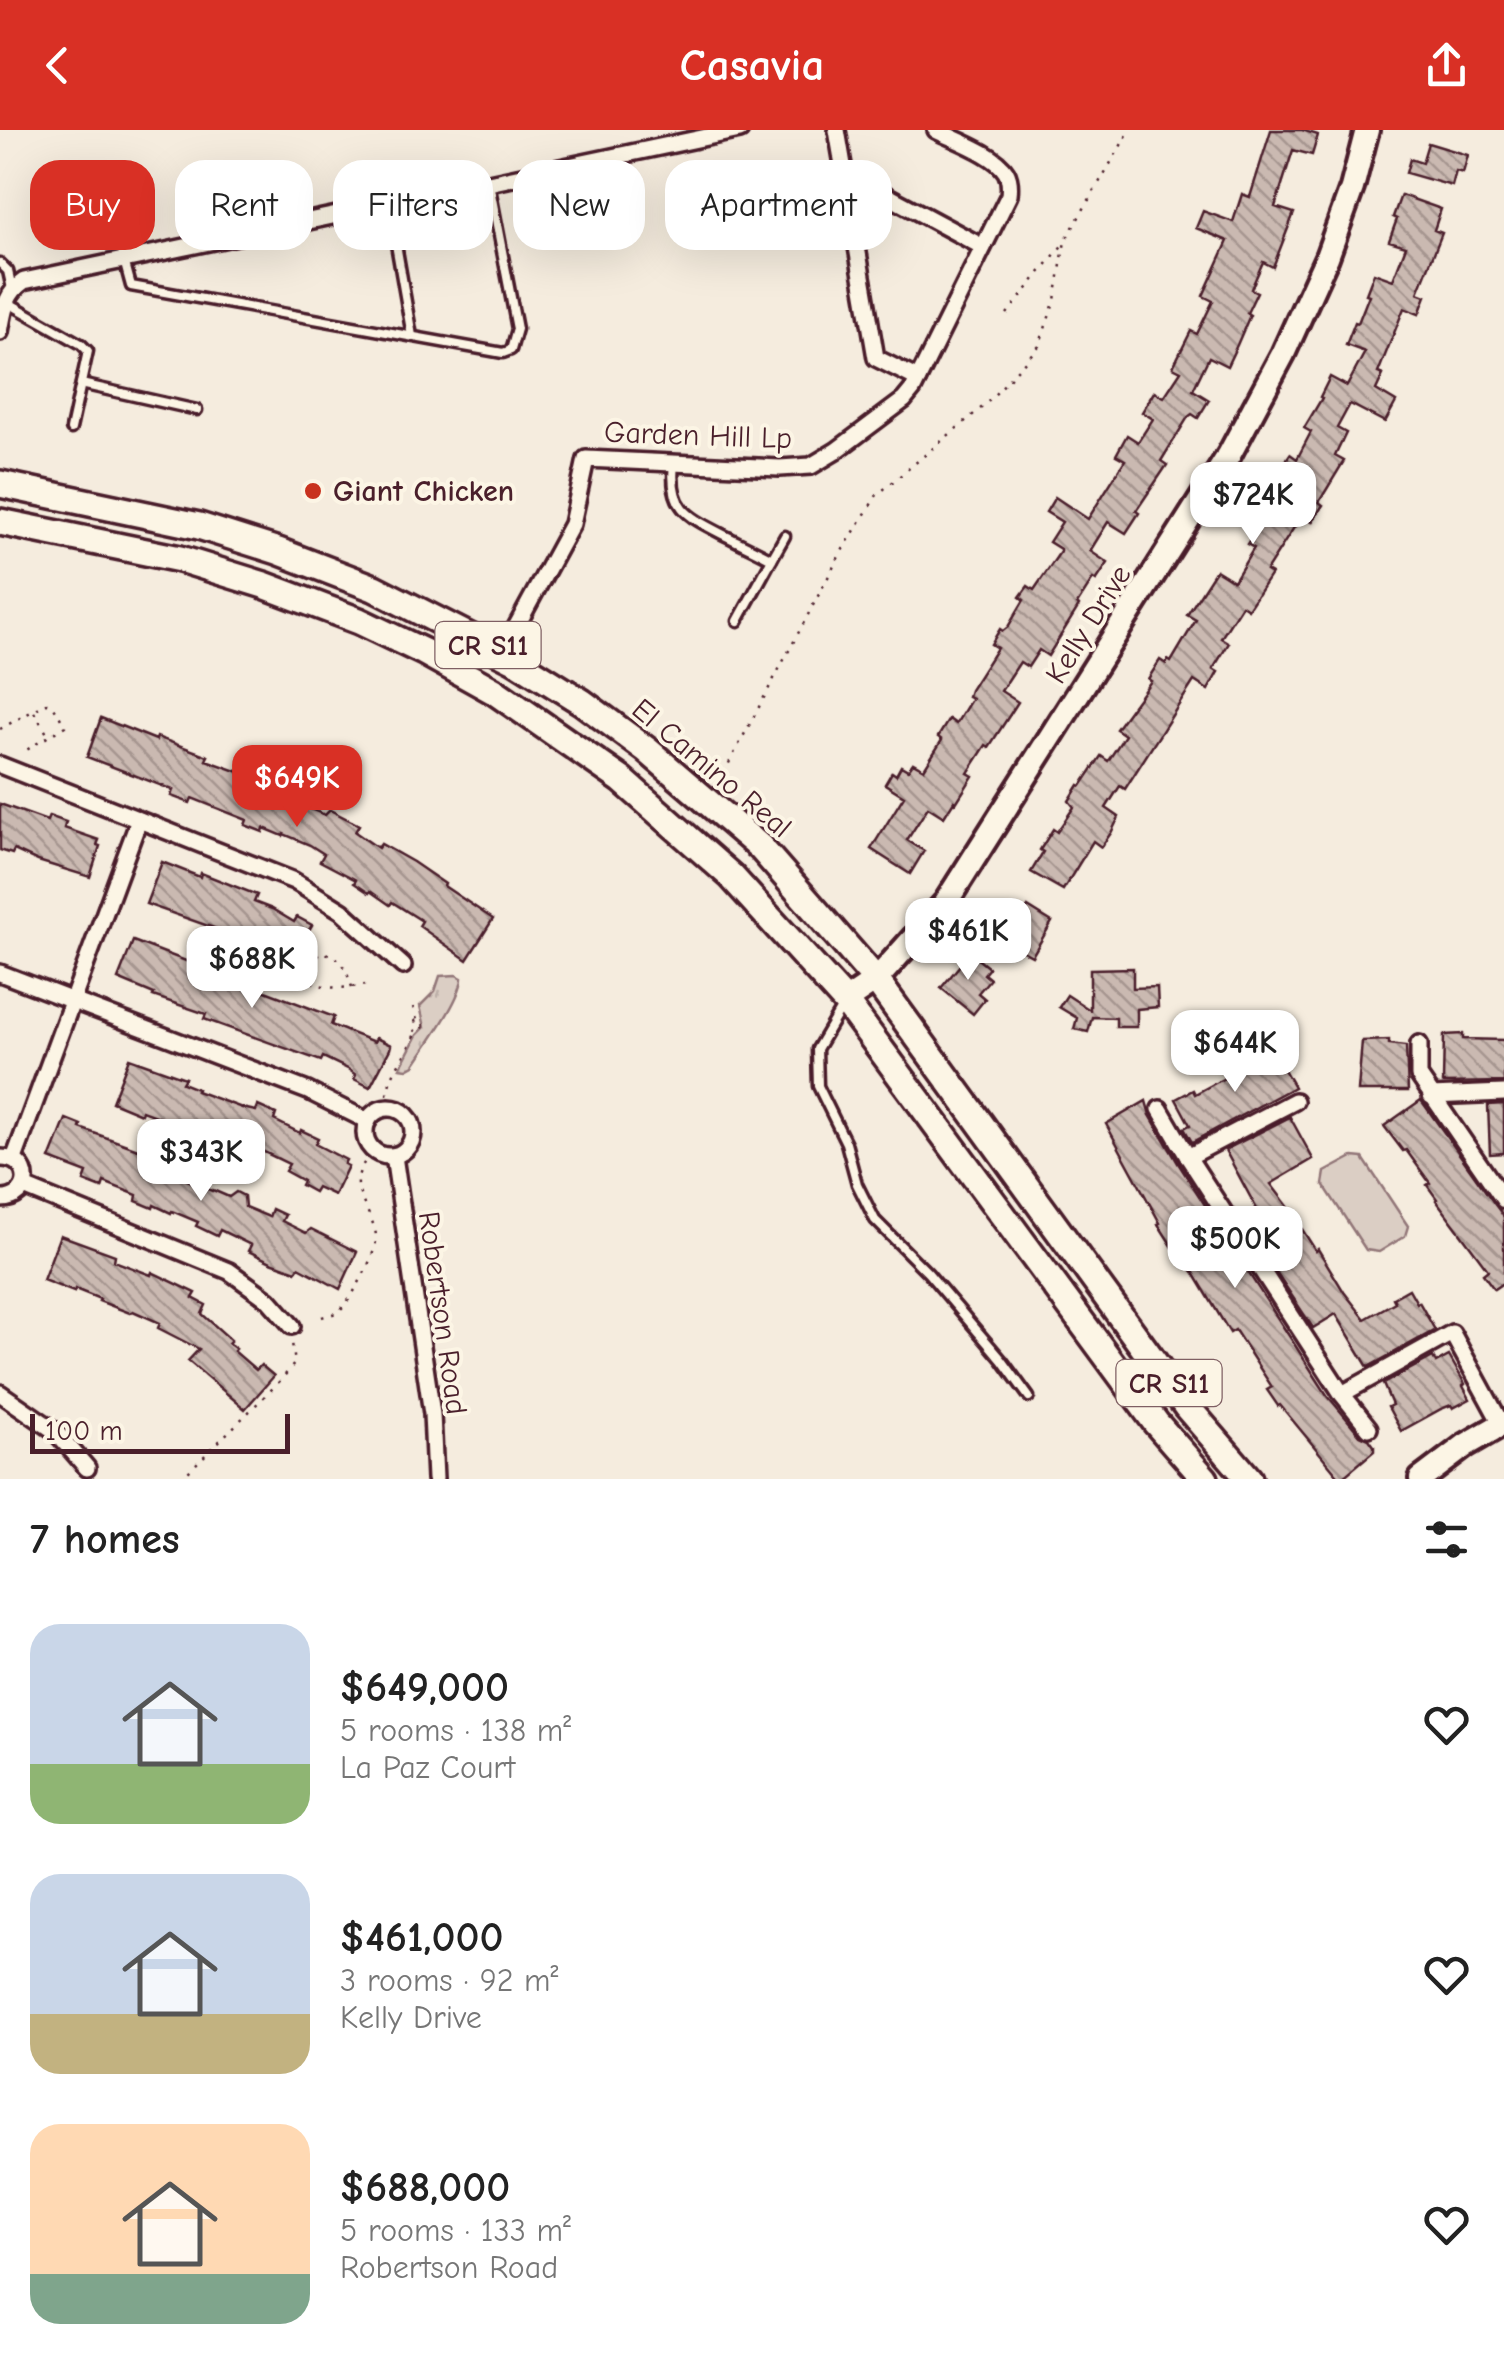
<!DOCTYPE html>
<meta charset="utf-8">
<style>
:root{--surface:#fff;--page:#f2f2f2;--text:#222;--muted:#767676;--accent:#d93025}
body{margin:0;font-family:"Comic Neue",sans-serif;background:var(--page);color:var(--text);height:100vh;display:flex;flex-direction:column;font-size:38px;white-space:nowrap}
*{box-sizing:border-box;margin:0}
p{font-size:32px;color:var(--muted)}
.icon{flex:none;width:55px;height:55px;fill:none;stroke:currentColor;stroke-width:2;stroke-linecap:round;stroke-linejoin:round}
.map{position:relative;height:1349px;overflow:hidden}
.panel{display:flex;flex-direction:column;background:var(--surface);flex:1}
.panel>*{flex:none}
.hud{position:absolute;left:30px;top:30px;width:1000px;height:90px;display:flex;gap:20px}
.scale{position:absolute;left:30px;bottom:25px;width:260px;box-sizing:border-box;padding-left:10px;border:5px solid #4a1f2b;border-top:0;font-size:28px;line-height:35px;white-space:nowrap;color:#4a1f2b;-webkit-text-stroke:8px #fcf5e5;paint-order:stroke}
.price{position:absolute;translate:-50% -85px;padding:0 22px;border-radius:20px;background:#fff;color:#222;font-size:32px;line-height:65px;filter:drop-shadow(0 2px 5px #0008)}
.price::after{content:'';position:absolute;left:50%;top:60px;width:30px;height:22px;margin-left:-15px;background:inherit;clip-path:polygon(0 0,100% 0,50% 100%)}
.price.active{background:var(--accent);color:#fff}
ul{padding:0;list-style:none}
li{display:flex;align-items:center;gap:30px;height:250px;padding:0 30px}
li span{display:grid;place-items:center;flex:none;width:280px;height:200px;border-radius:30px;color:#555}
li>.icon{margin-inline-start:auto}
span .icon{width:120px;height:120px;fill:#fffc;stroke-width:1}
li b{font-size:42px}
h2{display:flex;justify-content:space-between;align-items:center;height:120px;padding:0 30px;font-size:42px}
.pill{padding:0 35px;border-radius:30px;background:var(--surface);box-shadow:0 10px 40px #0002;font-size:35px;line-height:90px}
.pill.active{background:var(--accent);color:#fff}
header{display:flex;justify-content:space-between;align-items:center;height:130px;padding:0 30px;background:var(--accent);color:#fff;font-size:45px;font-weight:800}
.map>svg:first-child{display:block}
</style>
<header><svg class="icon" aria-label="back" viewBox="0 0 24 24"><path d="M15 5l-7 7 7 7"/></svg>Casavia<svg class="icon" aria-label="share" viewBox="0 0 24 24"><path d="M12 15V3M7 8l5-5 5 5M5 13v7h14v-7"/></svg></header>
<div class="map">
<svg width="1504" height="1349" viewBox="0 0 1504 1349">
<defs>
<pattern id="grass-tufts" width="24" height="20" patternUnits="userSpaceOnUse" patternTransform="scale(2.5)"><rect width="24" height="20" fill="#dbcec4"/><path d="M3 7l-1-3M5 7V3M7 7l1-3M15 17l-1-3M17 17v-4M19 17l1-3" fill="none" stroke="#bdb0a9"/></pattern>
<pattern id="building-back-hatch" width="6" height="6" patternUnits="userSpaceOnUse" patternTransform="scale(2.5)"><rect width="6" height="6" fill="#cab9b1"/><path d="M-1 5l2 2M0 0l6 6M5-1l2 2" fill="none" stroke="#a69690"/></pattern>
</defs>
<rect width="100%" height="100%" fill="#f5ecde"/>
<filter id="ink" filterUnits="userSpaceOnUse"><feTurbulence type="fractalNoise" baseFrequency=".01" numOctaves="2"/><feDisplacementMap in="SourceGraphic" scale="20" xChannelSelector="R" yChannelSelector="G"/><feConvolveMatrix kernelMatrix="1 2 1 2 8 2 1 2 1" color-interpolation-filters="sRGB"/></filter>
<g filter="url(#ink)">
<path fill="url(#grass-tufts)" stroke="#927678" stroke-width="2.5" d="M456,845L462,848C461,870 427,915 414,935L407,939L400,938L417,905L425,897L420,876L435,861L440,846Z"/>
<polygon fill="#dbcec4" stroke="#927678" stroke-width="2.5" points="1353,1027 1363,1028 1408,1096 1405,1106 1379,1122 1366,1120 1323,1054 1325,1042"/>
<g fill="url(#building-back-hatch)" stroke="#4a1f2b" stroke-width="2.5">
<polygon points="1271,0 1302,0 1318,5 1312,25 1293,20 1275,77 1294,83 1273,137 1263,132 1251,159 1257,162 1247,183 1250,185 1237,215 1227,236 1209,227 1193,260 1209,270 1198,288 1192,284 1188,287 1161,331 1167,335 1136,381 1139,383 1126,403 1108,392 1090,421 1108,433 1096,451 1093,449 1077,474 1079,476 1048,526 1039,520 1028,537 1020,532 1001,561 1018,572 989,617 986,615 968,643 973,646 956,673 954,671 944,687 928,677 907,710 924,721 910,744 871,719 904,666 885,654 892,642 896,645 901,636 908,640 913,633 924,639 942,610 938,607 949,589 956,594 972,568 968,566 970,560 997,518 991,514 1000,499 1003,501 1008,497 1024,470 1020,467 1028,456 1034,460 1060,422 1060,419 1049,412 1062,392 1046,382 1055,367 1088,389 1125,330 1116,325 1127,305 1138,312 1153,289 1142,282 1154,262 1164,267 1181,241 1173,237 1191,201 1197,204 1213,171 1203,166 1228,111 1196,98 1203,81 1233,92 1242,64 1250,67"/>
<polygon points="1428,13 1468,25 1463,43 1456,41 1452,56 1406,43 1410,29 1422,33"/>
<polygon points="1401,65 1441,79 1434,100 1442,103 1418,163 1426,166 1419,184 1404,178 1378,243 1383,245 1376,260 1396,272 1385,292 1350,274 1337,298 1346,303 1335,326 1344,331 1319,372 1323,375 1312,392 1302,385 1266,441 1271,444 1248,479 1242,475 1221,508 1229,513 1213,539 1218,542 1208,560 1194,551 1125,659 1120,656 1106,678 1119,687 1111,703 1101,717 1093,711 1063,760 1031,742 1043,722 1040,720 1053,699 1057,702 1074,677 1069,671 1079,655 1081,656 1101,626 1108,631 1125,605 1116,599 1151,551 1148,549 1160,530 1166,534 1168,530 1171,532 1196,490 1187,485 1216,440 1234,451 1254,418 1247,414 1258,397 1249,392 1279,347 1276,345 1290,324 1297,329 1311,302 1304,298 1322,268 1320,267 1330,247 1347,256 1365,222 1346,215 1355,192 1358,193 1369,165 1366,164 1374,143 1393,150 1406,116 1389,111 1397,89 1393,87"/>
<polygon points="101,588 156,610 157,607 208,626 206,630 262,650 260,654 288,665 289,661 301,665 298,674 325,685 330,680 359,695 355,702 378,718 381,714 413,732 445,754 444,756 493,789 467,830 419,796 422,791 392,772 390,775 370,761 369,763 354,753 356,750 320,731 324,724 310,715 284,704 283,706 264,698 263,702 245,695 247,690 192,668 190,673 171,666 173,660 87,627"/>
<polygon points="0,674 47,691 49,686 66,692 64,698 99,710 97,715 100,716 90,747 38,731 14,720 12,724 0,720"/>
<polygon points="162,732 200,747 201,743 257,765 254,772 272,779 294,792 297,787 312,795 291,831 275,822 272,827 260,820 262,815 146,774"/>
<polygon points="1028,777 1052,792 1032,826 1017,818 1014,823 986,808 998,788 1015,798"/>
<polygon points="133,811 334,887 331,895 374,912 376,908 391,915 390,919 370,957 354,949 356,945 348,939 323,927 321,931 204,889 206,884 153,866 154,864 118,849"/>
<polygon points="970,823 989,838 984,844 990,849 978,863 985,869 973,884 941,858"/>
<polygon points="1133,838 1133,858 1157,857 1158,877 1137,879 1137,897 1116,897 1116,888 1092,887 1088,902 1074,899 1077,888 1059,877 1067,865 1090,880 1090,839"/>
<polygon points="1463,904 1463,909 1504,910 1504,952 1443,953 1444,905"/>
<polygon points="1389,910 1389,914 1406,916 1408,961 1358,961 1362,911"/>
<polygon points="1269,917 1276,930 1278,929 1294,957 1192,1012 1184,998 1190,995 1176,969 1193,960 1195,964 1239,940 1238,938 1254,930 1252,926"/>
<polygon points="129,928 185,948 182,953 197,959 196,961 242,978 256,981 258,976 276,984 274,990 300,1003 301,1000 318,1008 315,1014 346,1030 344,1034 348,1036 334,1065 317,1057 314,1062 301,1055 303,1051 285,1041 289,1034 262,1021 259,1029 228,1017 229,1012 206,1004 201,1003 200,1005 181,999 168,994 169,991 142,981 141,984 112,972"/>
<polygon points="1421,970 1504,1087 1504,1152 1494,1159 1483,1144 1488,1140 1436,1070 1437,1069 1427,1055 1430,1053 1406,1020 1403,1021 1384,996"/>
<polygon points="1146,971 1150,985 1178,1033 1327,1265 1360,1305 1369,1309 1374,1316 1374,1321 1341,1349 1280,1275 1278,1276 1267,1260 1272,1257 1235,1200 1230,1203 1194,1143 1181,1126 1179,1127 1158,1094 1160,1093 1106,994"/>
<polygon points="1504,974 1504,1023 1490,1024 1488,975"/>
<polygon points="1290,987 1313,1029 1271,1054 1300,1092 1298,1093 1316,1121 1318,1119 1344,1162 1365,1189 1395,1172 1393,1168 1409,1159 1417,1173 1419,1172 1435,1200 1368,1237 1336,1184 1313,1198 1246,1096 1260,1085 1225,1020"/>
<polygon points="66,989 81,995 80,998 152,1024 150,1032 176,1042 179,1036 191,1042 187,1050 212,1061 213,1060 229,1067 236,1062 244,1066 245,1077 269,1087 272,1079 285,1085 282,1091 306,1103 311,1099 357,1122 340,1159 299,1137 296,1141 271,1132 248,1121 251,1115 220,1100 217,1106 196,1096 198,1092 172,1081 171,1083 154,1075 153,1078 136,1071 137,1065 104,1052 102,1058 84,1051 87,1043 50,1029"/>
<polygon points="60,1105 115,1125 114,1131 151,1145 152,1142 196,1163 193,1168 206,1175 202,1184 231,1210 228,1213 236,1219 234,1221 256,1240 261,1235 274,1246 245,1279 188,1231 199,1219 158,1198 160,1193 133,1181 130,1183 99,1171 100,1169 75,1159 74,1162 43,1150"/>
<polygon points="1449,1226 1465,1254 1463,1256 1470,1269 1453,1278 1451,1275 1441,1279 1401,1301 1388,1277 1392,1275 1383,1254 1433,1227 1436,1233"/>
</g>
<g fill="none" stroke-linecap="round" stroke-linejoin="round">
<defs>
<g id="lane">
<polyline points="389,74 412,206"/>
<polyline points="124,130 131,156 503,223 511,220 517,199 489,53"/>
<polyline points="0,133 8,141 12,159"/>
<polyline points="7,172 81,214 88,221 71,299"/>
<polyline points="81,254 197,280"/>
<path d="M674,333C669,377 685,385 722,404C738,412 755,420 772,429L738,491"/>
<polyline points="772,429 785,406"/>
<polyline points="843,875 817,919 818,956 846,1013 857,1054 875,1090 928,1143 1002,1230 1029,1267"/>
</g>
<g id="street">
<polyline points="837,0 876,228 918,249"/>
<polyline points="845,43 983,117"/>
<path d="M0,202C4,180 5,164 24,151L740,0"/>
<path d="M502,523L572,394L586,329L780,338L811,336L836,321L904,270L913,259L1009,65C1010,57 1010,49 1006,42C995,24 955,10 936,0"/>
<polyline points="0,635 294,751 342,781 403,836"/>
<polyline points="0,843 308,961 368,991"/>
<polyline points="1419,914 1419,946 1504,1070"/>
<polyline points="1431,966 1504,963"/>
<circle cx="389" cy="1002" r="24"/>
<polyline points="1160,979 1188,1027 1342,1264 1369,1298"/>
<polyline points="394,1026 432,1284 435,1349"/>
<polyline points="1188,1027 1295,971"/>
<path d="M0,1028C33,1027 34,1070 0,1069"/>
<polyline points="14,1029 139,690"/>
<polyline points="24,1057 229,1141 269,1170 292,1196"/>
<polyline points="0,1263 55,1301 87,1338"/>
<polyline points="1342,1264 1452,1203 1502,1295"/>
</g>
<g id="secondary">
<polyline points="845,871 876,850 946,772 1229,325 1283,224 1327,127 1352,58 1367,0"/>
<polyline points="1421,1349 1466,1315 1504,1293"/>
</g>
<g id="primary">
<polyline points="0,354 199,396 278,421 374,458 513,529 582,572 647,620 760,717 876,850 1186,1276 1249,1349"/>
<polyline points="0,392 180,429 264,455 359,491 424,522 494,561 622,650 731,746 845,871 1156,1293 1205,1349"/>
</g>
</defs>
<use href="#lane" stroke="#4a1f2b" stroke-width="15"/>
<use href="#street" stroke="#4a1f2b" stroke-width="22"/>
<use href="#secondary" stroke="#4a1f2b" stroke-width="30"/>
<use href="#primary" stroke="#4a1f2b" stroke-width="32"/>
<g stroke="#4a1f2b" stroke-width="2.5" stroke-dasharray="2.5 8" stroke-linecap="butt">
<polyline points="1007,184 1064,113"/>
<polyline points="34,582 48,605"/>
<polyline points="0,599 47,573 53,575 65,596 25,621"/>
<polyline points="719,652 842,421 877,365 986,274 1039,216 1055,170 1065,111 1130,0"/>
<path d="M352,857C346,841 342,824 322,823L311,831L308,843L314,853C332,860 347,858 365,855"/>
<polyline points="413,877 417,890"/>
<circle cx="418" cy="896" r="5.5"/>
<path d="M387,965C390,942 408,923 416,901"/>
<path d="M322,1187C327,1185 333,1185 337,1182C350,1175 374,1127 376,1112C379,1084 341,1061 367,1029"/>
<polyline points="181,1349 280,1251 295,1233 292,1213"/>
</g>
<use href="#lane" stroke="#fcf5e5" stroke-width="8"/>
<use href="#street" stroke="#fcf5e5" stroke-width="15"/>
<use href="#secondary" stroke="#fcf5e5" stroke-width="22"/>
<use href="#primary" stroke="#fcf5e5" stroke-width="25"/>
</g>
</g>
<circle fill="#c8321e" stroke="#fcf5e5" stroke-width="4" cx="313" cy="361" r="10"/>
<g text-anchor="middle" stroke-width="8" stroke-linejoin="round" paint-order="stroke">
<g fill="#fcf5e5" stroke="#7f5f63" stroke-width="2.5">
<rect x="435.5" y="492" width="105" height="46" rx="8"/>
<rect x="1116.5" y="1230" width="105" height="46" rx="8"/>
</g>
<g font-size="28" font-weight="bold" fill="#4a1f2b">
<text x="488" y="525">CR S11</text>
<text x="1169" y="1263">CR S11</text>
</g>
<g font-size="30" fill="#4a1f2b" stroke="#fcf5e5">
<text transform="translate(698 305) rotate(2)" y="10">Garden Hill Lp</text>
<text transform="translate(1088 494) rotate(-58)" y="10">Kelly Drive</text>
<text transform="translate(712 638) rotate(40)" y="10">El Camino Real</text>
<text transform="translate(443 1183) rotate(82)" y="10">Robertson Road</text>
</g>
<g font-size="30" font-weight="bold" fill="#4a1f2b" stroke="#fcf5e5" text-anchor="start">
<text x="333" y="371">Giant Chicken</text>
</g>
</g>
</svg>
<div class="scale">100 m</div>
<b class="price" style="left:1253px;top:417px">$724K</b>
<b class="price active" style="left:297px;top:700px">$649K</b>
<b class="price" style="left:968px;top:853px">$461K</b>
<b class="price" style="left:252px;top:881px">$688K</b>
<b class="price" style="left:1235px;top:965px">$644K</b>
<b class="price" style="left:201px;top:1074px">$343K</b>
<b class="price" style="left:1235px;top:1161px">$500K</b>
<div class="hud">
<a class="pill active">Buy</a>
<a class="pill">Rent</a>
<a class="pill">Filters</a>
<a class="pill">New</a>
<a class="pill">Apartment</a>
</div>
</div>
<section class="panel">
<h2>7 homes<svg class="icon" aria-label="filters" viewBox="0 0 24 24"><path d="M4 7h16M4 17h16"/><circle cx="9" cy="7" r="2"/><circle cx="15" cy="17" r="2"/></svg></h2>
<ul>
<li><span style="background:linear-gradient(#c9d6e8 70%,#8fb573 0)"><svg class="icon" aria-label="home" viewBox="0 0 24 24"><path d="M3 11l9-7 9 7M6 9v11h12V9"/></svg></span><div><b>$649,000</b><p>5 rooms · 138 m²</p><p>La Paz Court</p></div><svg class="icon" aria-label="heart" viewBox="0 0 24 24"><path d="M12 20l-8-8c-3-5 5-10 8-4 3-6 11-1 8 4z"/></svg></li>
<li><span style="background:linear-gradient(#c9d6e8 70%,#c2b280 0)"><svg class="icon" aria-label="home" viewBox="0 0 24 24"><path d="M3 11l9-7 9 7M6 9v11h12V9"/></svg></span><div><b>$461,000</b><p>3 rooms · 92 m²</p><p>Kelly Drive</p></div><svg class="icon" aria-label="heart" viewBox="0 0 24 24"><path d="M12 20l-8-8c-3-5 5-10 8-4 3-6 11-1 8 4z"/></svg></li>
<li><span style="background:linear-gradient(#ffd9b3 75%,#7fa58c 0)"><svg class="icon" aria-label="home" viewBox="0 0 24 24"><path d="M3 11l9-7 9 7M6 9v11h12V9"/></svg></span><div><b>$688,000</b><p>5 rooms · 133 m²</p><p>Robertson Road</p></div><svg class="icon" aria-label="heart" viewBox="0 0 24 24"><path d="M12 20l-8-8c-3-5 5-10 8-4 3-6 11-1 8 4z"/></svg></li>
</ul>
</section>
